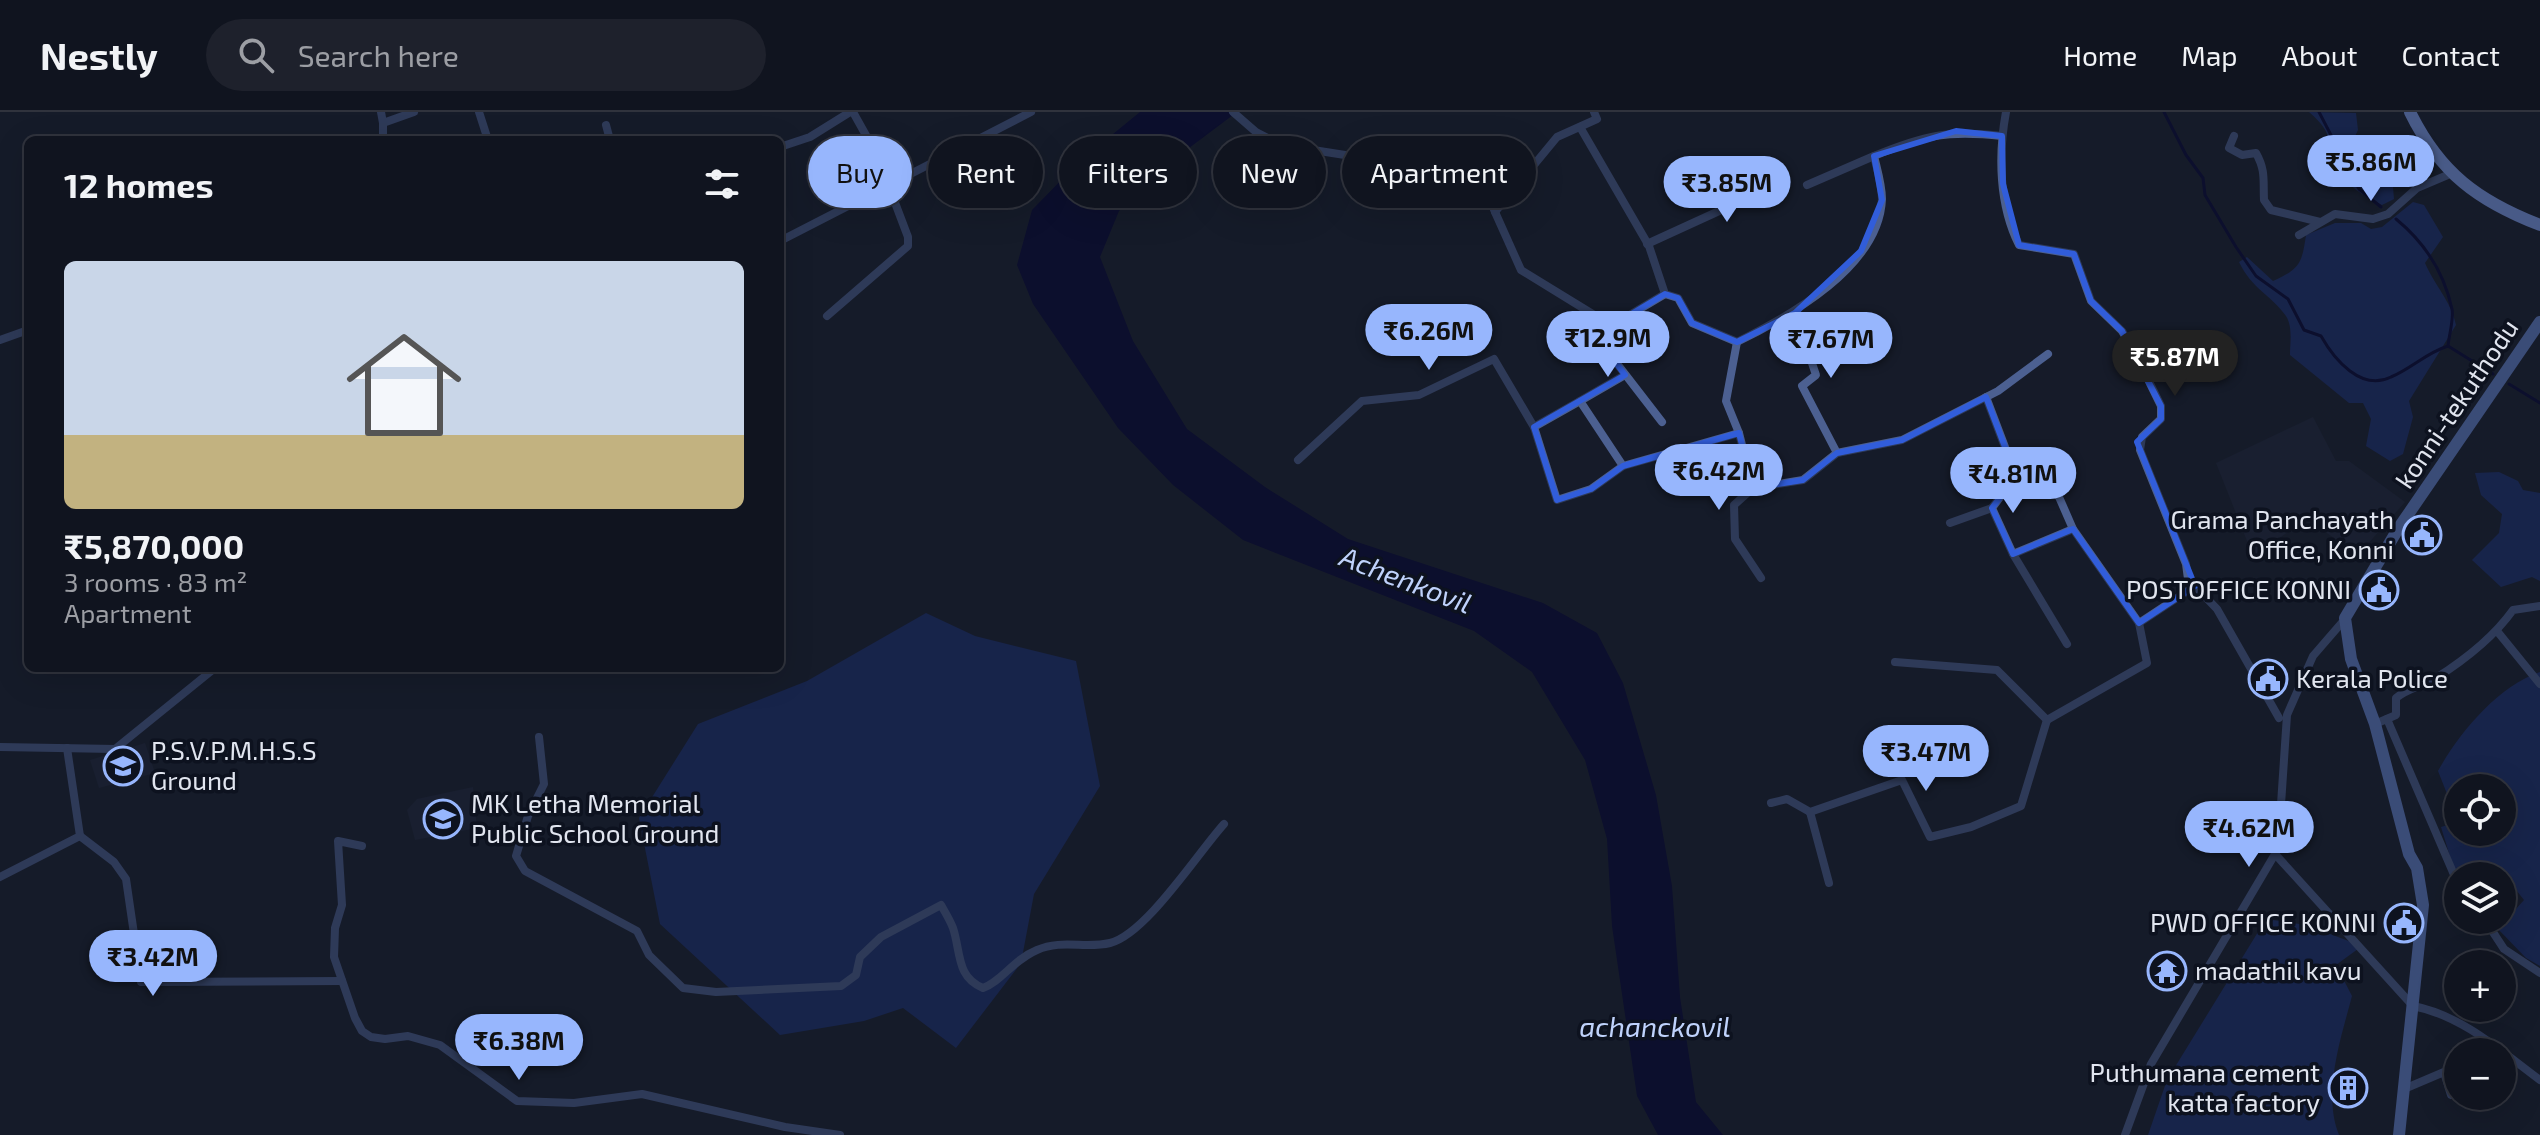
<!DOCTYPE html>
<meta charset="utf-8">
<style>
:root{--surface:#10141f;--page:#1e212c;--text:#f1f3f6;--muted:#9c9ea4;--line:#30333d;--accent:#97b6fd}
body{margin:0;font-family:"Exo 2",sans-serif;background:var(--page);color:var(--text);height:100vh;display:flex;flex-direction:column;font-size:30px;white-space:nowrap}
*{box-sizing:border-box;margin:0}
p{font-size:26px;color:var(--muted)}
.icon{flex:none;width:44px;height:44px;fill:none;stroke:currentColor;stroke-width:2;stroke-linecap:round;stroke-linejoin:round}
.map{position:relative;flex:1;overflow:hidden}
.details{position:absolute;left:24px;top:24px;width:760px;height:536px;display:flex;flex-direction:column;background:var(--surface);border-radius:12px;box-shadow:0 8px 32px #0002,0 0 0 2px var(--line)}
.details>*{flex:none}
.hud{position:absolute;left:808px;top:24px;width:760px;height:72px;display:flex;gap:16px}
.buttons{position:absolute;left:2444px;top:662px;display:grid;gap:16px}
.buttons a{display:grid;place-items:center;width:72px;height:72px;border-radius:50%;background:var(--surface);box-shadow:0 8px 32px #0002,0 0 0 2px var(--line);font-size:40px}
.price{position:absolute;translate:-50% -68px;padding:0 18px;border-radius:28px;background:var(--accent);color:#111;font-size:26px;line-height:52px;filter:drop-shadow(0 2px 4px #0008)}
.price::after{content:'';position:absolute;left:50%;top:48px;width:24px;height:18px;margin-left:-12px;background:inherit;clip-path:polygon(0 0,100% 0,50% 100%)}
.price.current{background:#222;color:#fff}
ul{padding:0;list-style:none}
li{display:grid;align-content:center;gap:16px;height:424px;padding:0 40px}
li+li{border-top:2px solid var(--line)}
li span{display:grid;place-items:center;height:248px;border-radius:12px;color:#555}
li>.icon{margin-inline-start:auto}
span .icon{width:144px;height:144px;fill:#fffc;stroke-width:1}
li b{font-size:34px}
h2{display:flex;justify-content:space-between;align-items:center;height:96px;padding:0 40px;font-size:34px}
.pill{padding:0 28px;border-radius:36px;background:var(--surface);box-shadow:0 8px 32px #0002,0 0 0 2px var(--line);font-size:28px;line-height:72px}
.pill.current{background:var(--accent);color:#111}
header{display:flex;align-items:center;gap:48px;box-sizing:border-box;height:112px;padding:0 40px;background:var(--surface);border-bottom:2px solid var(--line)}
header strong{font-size:38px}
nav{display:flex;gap:44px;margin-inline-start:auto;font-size:28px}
.search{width:560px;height:72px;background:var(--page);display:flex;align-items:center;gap:20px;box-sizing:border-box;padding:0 28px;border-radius:44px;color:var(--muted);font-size:30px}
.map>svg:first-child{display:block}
</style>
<header>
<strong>Nestly</strong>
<div class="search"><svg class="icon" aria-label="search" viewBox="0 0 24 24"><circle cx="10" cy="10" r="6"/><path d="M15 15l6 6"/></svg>Search here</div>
<nav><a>Home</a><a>Map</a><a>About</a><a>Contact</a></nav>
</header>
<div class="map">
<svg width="2540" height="1023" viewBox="0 0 2540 1023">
<rect width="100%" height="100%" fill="#161b29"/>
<g fill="#1d2538">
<polygon points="2313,305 2336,349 2349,349 2405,390 2358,443 2307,407 2253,444 2216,351"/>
<polygon points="145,631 155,661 99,676 90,648"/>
<polygon points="473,675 477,716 415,728 407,698 417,687"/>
</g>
<g fill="#1a2f71">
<path d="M2309,0L2356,1L2358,18L2346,43L2393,47L2402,58L2404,73L2393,75L2394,87L2382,93C2364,84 2346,74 2336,54C2324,29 2337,24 2309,0Z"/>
<path d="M2413,90L2424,93L2443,125L2425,151C2435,174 2451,189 2456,213L2409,289L2413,305L2403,342L2390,349L2366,334L2371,307L2363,291H2349L2290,243C2290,231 2293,215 2286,204C2271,183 2252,177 2239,150L2247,145L2273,169C2300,157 2302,151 2306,123L2335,111H2361L2371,117L2382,115Z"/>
<polygon points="2499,360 2518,369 2523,378 2540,381 2540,469 2532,465 2501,475 2472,448 2499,421 2502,402 2481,383 2475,361"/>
<polygon points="926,501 975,524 1076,549 1100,674 1034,782 1021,851 956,936 903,896 864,909 780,923 660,812 639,706 698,612 807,569"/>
<path d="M2540,560V854L2526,846L2498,817L2524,788L2509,769L2502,774V764H2456L2441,715L2458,710V720H2502V676H2458V696L2453,697L2438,659C2459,621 2498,574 2540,560Z"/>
<path d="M2266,807L2306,813L2362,834L2336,853L2352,884C2341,926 2322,981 2339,1023H2148L2167,968Z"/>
</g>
<polygon fill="#010032" points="1140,0 1237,0 1161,57 1119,99 1100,145 1133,229 1187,317 1265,375 1348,427 1543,491 1597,521 1623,571 1656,683 1672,774 1680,885 1696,990 1723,1023 1658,1023 1637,984 1612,814 1607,727 1585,648 1532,560 1474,519 1243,428 1173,373 1118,316 1033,192 1017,153 1032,98 1080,49"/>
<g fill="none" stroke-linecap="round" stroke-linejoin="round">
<g stroke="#010032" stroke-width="3">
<path d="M2164,0L2186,43L2203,66L2205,83L2236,135L2256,164L2288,187L2304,218L2321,224C2334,247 2361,280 2391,265C2412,256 2426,241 2448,234"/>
<polyline points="2319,0 2359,77 2381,95"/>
<path d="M2396,107C2424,130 2444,160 2452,197C2454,207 2449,223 2448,234L2493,262"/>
<polyline points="2509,272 2540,291"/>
</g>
<g stroke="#4c6091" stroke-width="8">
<polyline points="381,0 383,11 414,0"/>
<polyline points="479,0 488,28"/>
<polyline points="1233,0 1256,20 1281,33 1377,48 1429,28 1437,29 1485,76 1495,100 1557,25 1597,7 1594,0"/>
<path d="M2006,0C1998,43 1999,93 2019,133L2074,142L2091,189L2122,219L2136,243L2161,294V307L2142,325L2140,338L2186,452L2188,467L2217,497L2279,606"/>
<polyline points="383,11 383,28"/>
<polyline points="606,13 610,28"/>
<path d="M1580,15L1649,134L1665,182L1678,186L1692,211L1737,230C1790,204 1879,155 1882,87C1882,73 1877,57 1874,44C1925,23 1947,18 2002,24"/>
<path d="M2234,24L2229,36L2242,43L2256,41C2266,59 2263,68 2264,88L2271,98L2320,110"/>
<polyline points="780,35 810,25 850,0"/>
<polyline points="1807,73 1874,44"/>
<polyline points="1495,100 1521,158 1604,209 1618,210 1665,182"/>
<polyline points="2299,123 2335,102 2373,107 2388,102 2417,76 2450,62"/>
<polyline points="780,129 1031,0"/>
<polyline points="1647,132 1754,83 1757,76 1752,64"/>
<polyline points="1795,201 1816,263 1802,274 1837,341"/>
<polyline points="827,204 908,134 908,125 877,43 853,0"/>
<polyline points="1604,209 1601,231 1662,310"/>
<polyline points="0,228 28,218"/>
<polyline points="1625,263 1580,289 1623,354 1739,321 1726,289 1737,230"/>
<polyline points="1986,285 2016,364 2052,369 2073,417 2139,511 2195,474"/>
<polyline points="1580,289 1534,315 1557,388 1591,377 1623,354"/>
<polyline points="1739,321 1753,376 1734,393 1735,427 1761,466"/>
<polyline points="1298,348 1362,289 1419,283 1494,247 1534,315"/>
<polyline points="1753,376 1803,368 1837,341 1902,328 1998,279 2048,242"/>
<polyline points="1950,411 1992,396"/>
<polyline points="2013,442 1992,396 2016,364"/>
<polyline points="2497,519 2540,572"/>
<polyline points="2067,532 2013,442 2073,417"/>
<polyline points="1895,550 1997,558 2047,608 2147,551 2139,511"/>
<polyline points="2387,607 2458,772"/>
<path d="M2375,612L2396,603V586C2408,576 2423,574 2436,566C2466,547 2493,526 2513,498L2540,494"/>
<path d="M539,625L544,672L528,704L516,744L525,759L637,819L649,843L683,876L716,880L841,874L856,863L860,845L881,825L941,793C945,800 950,808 953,816C961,840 956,865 983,876C1002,869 1013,848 1037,838C1062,827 1085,837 1110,831C1146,822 1197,742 1224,712"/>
<polyline points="0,635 115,637 215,556"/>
<polyline points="1771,691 1787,687 1810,700 1902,668 1930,725 1971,715 2021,694 2047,608"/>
<polyline points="1810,700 1829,771"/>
<polyline points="80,724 114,750 126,767 141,870 342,869"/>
<polyline points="362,734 338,729 342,793 335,816 334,845 355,906 362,919 371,925 385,927 408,924 440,933 517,989 574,991 642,982 785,1015 840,1023"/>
<path d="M2275,742L2413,894C2461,903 2501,939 2540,968"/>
<polyline points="0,765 80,724 67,636"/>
<polyline points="2485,808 2504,837 2540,861"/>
<polyline points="2404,977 2444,960 2451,983 2458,979"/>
<polyline points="2125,1023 2151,952 2278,737 2287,603 2313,544 2345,507"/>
</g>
<polyline stroke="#6787d5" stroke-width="12" points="2399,1023 2423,793 2417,756 2409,742 2375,612 2351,547 2345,506 2398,417 2540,210"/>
<path stroke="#85a6f8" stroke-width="12" d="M2410,0C2440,61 2478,89 2540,113"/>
</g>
<path d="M0 0H2540V1023H0ZM1956,19L2002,24L2003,72L2019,133L2074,142L2091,189L2122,219L2161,294V307L2137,330L2195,474L2139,511L2073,417L2013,442L1992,396L2016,364L1986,285L1902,328L1837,341L1803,368L1753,376L1739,321L1623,354L1591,377L1557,388L1534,315L1625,263L1601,231L1604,209L1618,210L1665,182L1678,186L1692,211L1737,230L1795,201L1861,139L1882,88L1874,44Z" fill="#161b29" fill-opacity=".55" fill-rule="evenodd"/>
<path fill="none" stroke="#315dda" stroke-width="6" stroke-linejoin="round" d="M1956,19L2002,24L2003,72L2019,133L2074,142L2091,189L2122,219L2161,294V307L2137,330L2195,474L2139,511L2073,417L2013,442L1992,396L2016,364L1986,285L1902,328L1837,341L1803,368L1753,376L1739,321L1623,354L1591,377L1557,388L1534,315L1625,263L1601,231L1604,209L1618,210L1665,182L1678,186L1692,211L1737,230L1795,201L1861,139L1882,88L1874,44Z"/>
<defs>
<symbol id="civic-ring" viewBox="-11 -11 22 22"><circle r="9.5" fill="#0d121f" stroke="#97b6fd" stroke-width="1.5"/><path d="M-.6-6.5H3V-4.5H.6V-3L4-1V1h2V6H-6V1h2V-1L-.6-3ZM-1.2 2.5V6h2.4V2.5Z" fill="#97b6fd"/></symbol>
<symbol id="school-ring" viewBox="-11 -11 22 22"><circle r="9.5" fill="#0d121f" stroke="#97b6fd" stroke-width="1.5"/><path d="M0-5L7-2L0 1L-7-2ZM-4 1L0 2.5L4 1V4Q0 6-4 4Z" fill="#97b6fd"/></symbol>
<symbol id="temple-ring" viewBox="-11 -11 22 22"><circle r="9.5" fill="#0d121f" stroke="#97b6fd" stroke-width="1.5"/><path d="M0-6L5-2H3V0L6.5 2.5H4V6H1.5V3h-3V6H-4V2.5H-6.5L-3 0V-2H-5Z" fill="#97b6fd"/></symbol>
<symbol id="building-ring" viewBox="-11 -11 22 22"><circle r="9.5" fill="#0d121f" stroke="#97b6fd" stroke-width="1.5"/><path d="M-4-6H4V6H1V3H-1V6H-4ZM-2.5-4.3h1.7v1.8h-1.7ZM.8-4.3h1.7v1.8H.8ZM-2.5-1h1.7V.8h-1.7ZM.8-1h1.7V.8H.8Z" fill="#97b6fd"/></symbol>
</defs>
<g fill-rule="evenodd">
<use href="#civic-ring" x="2400" y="401" width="44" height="44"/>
<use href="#civic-ring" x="2357" y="456" width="44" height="44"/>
<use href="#civic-ring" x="2246" y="545" width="44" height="44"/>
<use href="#school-ring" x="101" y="632" width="44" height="44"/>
<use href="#school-ring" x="421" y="685" width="44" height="44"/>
<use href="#civic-ring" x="2382" y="789" width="44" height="44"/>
<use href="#temple-ring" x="2145" y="837" width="44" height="44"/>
<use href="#building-ring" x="2326" y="954" width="44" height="44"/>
</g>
<g text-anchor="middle" stroke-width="7" stroke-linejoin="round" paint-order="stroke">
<g font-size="26" fill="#e1e5ef" stroke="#0d121f">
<text transform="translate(2457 292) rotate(-56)" y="9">konni-tekuthodu</text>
</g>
<g font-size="26" fill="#e1e5ef" stroke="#0d121f" text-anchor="end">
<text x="2394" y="417">Grama Panchayath<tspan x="2394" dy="30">Office, Konni</tspan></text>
<text x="2351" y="487">POSTOFFICE KONNI</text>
<text x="2296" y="576" text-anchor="start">Kerala Police</text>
<text x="151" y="648" text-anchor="start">P.S.V.P.M.H.S.S<tspan x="151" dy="30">Ground</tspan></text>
<text x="471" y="701" text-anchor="start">MK Letha Memorial<tspan x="471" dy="30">Public School Ground</tspan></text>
<text x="2376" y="820">PWD OFFICE KONNI</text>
<text x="2195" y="868" text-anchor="start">madathil kavu</text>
<text x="2320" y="970">Puthumana cement<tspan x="2320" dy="30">katta factory</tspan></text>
</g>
<g font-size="28" font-style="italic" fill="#bfd2fb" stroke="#0d121f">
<text transform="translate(1406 468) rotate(21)" y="10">Achenkovil</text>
<text x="1655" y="925">achanckovil</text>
</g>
</g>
</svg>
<div class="buttons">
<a><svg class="icon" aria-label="locate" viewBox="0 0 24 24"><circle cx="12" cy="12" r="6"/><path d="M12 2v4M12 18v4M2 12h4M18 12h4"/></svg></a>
<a><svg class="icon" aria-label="layers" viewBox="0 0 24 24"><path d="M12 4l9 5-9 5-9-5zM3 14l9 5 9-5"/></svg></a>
<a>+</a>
<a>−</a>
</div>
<b class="price" style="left:2371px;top:91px">₹5.86M</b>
<b class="price" style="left:1727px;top:112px">₹3.85M</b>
<b class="price" style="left:1429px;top:260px">₹6.26M</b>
<b class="price" style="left:1608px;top:267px">₹12.9M</b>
<b class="price" style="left:1831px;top:268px">₹7.67M</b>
<b class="price current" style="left:2175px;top:286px">₹5.87M</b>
<b class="price" style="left:1719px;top:400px">₹6.42M</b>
<b class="price" style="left:2013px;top:403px">₹4.81M</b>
<b class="price" style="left:1926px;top:681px">₹3.47M</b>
<b class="price" style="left:2249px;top:757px">₹4.62M</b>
<b class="price" style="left:153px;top:886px">₹3.42M</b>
<b class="price" style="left:519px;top:970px">₹6.38M</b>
<div class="hud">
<a class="pill current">Buy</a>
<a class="pill">Rent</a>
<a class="pill">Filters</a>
<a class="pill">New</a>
<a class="pill">Apartment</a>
</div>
<section class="details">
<h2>12 homes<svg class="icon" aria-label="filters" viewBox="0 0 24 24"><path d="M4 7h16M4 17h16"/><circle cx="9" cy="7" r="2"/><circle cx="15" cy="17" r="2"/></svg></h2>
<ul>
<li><span style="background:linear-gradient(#c9d6e8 70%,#c2b280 0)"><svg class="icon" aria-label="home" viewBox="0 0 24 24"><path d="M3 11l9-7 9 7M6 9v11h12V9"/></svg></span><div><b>₹5,870,000</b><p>3 rooms · 83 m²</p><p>Apartment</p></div></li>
</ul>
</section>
</div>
